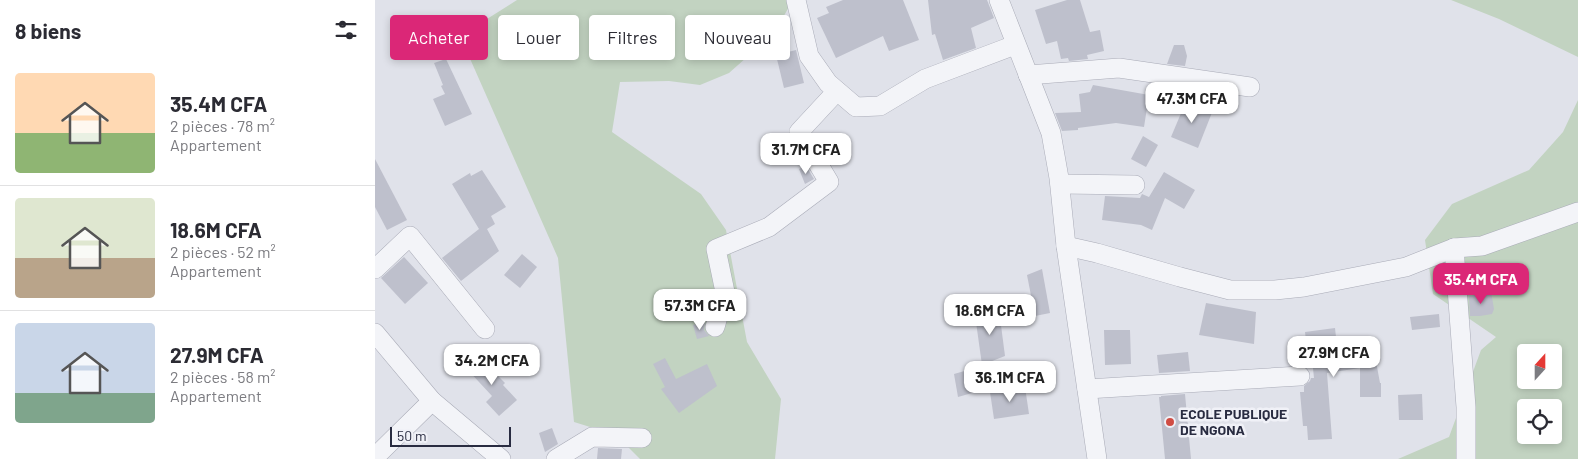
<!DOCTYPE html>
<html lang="fr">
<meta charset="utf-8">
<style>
:root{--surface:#fff;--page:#f2f2f3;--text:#2b2b33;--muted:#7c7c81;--line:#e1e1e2;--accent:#db2777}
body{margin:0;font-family:Barlow,sans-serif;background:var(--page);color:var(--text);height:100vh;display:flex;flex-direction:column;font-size:19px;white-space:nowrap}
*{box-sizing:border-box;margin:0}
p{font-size:16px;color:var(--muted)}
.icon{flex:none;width:28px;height:28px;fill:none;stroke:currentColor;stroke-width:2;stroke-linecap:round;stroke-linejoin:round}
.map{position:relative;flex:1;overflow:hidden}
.details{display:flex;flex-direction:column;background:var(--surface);width:375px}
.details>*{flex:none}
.hud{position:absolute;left:15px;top:15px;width:475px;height:45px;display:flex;gap:10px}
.needle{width:32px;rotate:21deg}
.controls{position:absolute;left:1142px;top:344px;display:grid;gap:10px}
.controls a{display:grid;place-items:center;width:45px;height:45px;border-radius:5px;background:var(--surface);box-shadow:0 2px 8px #0003;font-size:25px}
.scale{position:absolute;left:15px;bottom:12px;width:121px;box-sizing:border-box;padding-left:5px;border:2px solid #292c41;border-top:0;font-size:14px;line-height:18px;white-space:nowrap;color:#292c41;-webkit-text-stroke:4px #f0f1f7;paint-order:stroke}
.price{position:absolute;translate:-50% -42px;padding:0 11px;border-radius:10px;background:#fff;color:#222;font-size:16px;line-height:32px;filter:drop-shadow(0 1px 2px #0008)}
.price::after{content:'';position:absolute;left:50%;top:30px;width:15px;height:11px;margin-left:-8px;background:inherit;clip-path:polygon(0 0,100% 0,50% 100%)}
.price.active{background:var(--accent);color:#fff}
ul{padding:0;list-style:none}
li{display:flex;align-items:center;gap:15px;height:125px;padding:0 15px}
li+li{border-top:1px solid var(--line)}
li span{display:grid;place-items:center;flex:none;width:140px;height:100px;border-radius:5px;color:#555}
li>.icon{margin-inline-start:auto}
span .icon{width:60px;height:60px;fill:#fffc;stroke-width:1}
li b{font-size:21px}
h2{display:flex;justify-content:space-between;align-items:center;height:60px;padding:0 15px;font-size:21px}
.chip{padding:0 18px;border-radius:5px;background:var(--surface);box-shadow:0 2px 8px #0003;font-size:18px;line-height:45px}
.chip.active{background:var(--accent);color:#fff}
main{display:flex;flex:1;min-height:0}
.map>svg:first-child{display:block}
</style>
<main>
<section class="details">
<h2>8 biens<svg class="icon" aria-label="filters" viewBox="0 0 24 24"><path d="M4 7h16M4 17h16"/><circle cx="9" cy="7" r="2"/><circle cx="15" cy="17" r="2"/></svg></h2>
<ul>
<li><span style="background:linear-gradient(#ffd9b3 60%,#8fb573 0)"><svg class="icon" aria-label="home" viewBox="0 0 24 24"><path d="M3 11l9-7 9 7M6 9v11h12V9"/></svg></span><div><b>35.4M CFA</b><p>2 pièces · 78 m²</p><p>Appartement</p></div></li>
<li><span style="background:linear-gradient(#dfe7d0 60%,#b9a48a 0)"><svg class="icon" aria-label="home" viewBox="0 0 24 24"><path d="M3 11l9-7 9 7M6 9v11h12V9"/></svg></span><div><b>18.6M CFA</b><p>2 pièces · 52 m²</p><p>Appartement</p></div></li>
<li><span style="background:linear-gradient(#c9d6e8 70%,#7fa58c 0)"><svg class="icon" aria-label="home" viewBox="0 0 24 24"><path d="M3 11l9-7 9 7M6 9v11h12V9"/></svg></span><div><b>27.9M CFA</b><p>2 pièces · 58 m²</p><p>Appartement</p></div></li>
</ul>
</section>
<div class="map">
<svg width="1203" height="459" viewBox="0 0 1203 459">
<rect width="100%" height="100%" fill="#e0e2ea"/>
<g fill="#c2d3c1" fill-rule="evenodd">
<polygon points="142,0 418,0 399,33 354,73 325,85 294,81 245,82 237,132 326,194 351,230 372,342 406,399 400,459 265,459 241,435 199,422 183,258 85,36"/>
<polygon points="1076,0 1203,0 1203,57 1124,19"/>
<path d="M1203,100V459H1023L1074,437L1106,350L1121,337L1058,294L1050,240L1077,204L1154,170L1188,132ZM1151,352H1179V380H1151ZM1151,408H1179V435H1151Z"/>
</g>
<g fill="#bec0cc">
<polygon points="468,0 528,0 544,40 514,51 508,36 461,58 442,18 454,13 451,7"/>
<polygon points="553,0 612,0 619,18 596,28 601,48 568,60 560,34 557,35"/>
<polygon points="692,0 705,0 715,32 725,30 729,51 712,55 713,59 694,61 693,58 686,59 682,41 671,44 660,10"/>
<polygon points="799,45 809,45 812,56 810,66 792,64"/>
<polygon points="421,50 429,83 409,88 401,55"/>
<polygon points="71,59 97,114 70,126 58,99 70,94 66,86 68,85 59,63"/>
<polygon points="718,85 774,95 769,127 741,123 703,128 703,130 687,131 680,113 706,112 704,94 715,92"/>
<polygon points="812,99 838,110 823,148 796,137"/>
<polygon points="768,136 783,145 771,167 756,159"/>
<polygon points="0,159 32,220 12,230 0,207"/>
<polygon points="431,166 439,179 430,184 424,169"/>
<polygon points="107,170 131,207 116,216 120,224 112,229 124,251 86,281 67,258 104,229 77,184 95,173 96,176"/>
<polygon points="789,172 820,190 809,209 790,198 777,230 766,225 727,220 730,196 765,198 767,194 774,197"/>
<polygon points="147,254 162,267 145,288 129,275"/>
<polygon points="29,257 53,283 30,304 6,278"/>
<polygon points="667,269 675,313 660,316 652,275"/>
<polygon points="1116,291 1119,309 1117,314 1105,316 1095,316 1094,296 1103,295"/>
<polygon points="831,303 881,312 879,344 824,335"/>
<polygon points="624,310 630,356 607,365 600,315"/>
<polygon points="1064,314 1065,327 1037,330 1035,317"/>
<polygon points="330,322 329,330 334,336 322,339 318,325"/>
<polygon points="960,328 962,346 987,341 988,347 998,345 1005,383 1006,383 1006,397 985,397 985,368 952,373 957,439 933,440 932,426 928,426 925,392 929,392 929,386 935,381 936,378 939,378 936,349 932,349 930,332"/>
<polygon points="729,330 755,330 756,364 730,365"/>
<polygon points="813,352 815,371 784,373 782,355"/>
<polygon points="103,356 130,383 128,385 142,400 124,416 111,402 117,396 91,368"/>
<polygon points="290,358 301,379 332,364 342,386 304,413 286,389 290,387 278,364"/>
<polygon points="600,368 604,391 583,397 579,374"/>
<polygon points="650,387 654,414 619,419 615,392"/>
<polygon points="810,394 816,459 790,459 784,397 786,397 786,396"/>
<polygon points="1047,394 1048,420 1024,420 1023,395"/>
<polygon points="177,428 183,444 170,452 164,433"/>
<polygon points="223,448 247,449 246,459 222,459"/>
</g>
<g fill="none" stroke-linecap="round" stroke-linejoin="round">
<defs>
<g id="street">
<polyline points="421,0 434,56 453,83 481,107 505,106 550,79 640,45"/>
<polyline points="624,0 676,133 684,178 691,246 722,459"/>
<polyline points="653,75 744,68 875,87"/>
<polyline points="685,184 760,185"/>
<polyline points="691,246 722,253 805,277 855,290 900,290 929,287 1031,267 1079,248 1107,246 1203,212"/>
<polyline points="1079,248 1091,407 1091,459"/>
<polyline points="0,269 35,236 110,329"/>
<polyline points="340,327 350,292 341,249 394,227 454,182 424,132 462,91"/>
<polyline points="0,333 57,401 126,459"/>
<polyline points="712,389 925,376"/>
<polyline points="0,457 57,401"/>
<polyline points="181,459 217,437 267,438"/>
</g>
</defs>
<use href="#street" stroke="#a9abb7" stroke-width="20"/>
<use href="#street" stroke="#f3f4f8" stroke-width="19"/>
</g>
<circle fill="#d04d44" stroke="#f0f1f7" stroke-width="2" cx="795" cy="422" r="5"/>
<g text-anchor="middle" stroke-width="5" stroke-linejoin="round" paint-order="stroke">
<g font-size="14" font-weight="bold" fill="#292c41" stroke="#f0f1f7" text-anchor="start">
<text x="805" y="419">ECOLE PUBLIQUE<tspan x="805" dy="16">DE NGONA</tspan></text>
</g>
</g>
</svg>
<div class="controls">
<a><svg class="needle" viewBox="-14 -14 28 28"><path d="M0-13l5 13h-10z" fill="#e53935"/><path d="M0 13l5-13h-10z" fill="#7c7c81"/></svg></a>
<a><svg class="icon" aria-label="locate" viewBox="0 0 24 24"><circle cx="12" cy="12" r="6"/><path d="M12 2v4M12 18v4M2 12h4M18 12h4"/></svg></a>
</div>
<div class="scale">50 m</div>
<b class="price" style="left:817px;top:124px">47.3M CFA</b>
<b class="price" style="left:431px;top:175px">31.7M CFA</b>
<b class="price active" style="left:1106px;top:305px">35.4M CFA</b>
<b class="price" style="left:325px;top:331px">57.3M CFA</b>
<b class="price" style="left:615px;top:336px">18.6M CFA</b>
<b class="price" style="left:959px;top:378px">27.9M CFA</b>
<b class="price" style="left:117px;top:386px">34.2M CFA</b>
<b class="price" style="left:635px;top:403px">36.1M CFA</b>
<div class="hud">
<a class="chip active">Acheter</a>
<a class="chip">Louer</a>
<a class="chip">Filtres</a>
<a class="chip">Nouveau</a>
</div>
</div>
</main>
